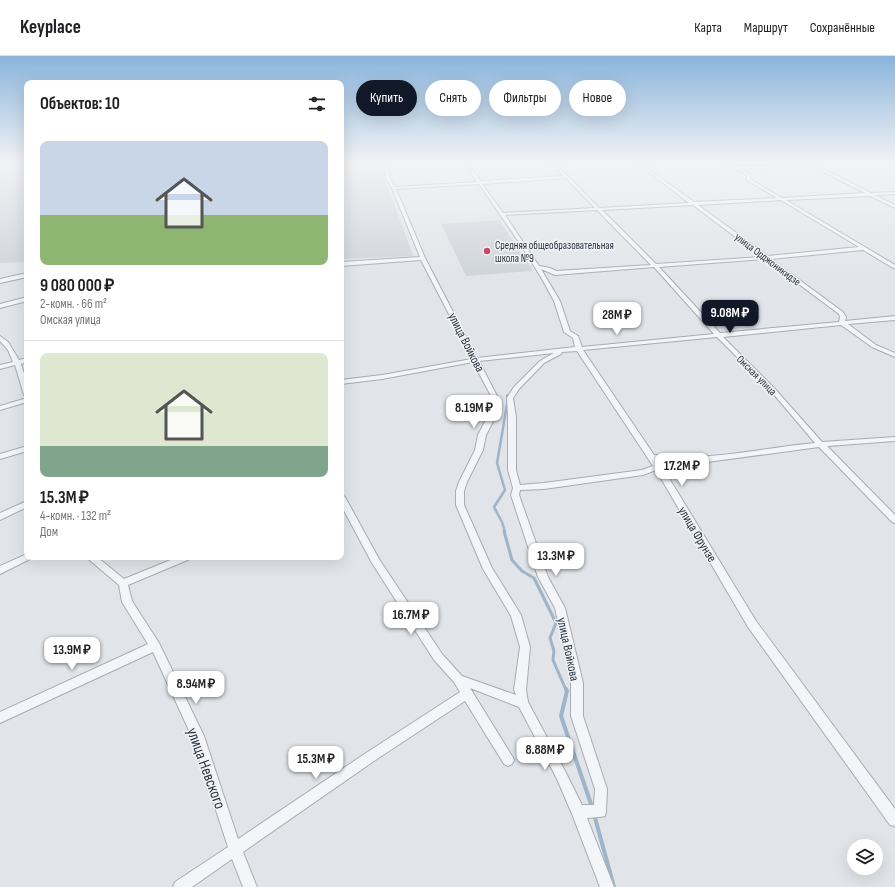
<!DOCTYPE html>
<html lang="ru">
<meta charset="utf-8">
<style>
:root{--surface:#fff;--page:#f6f6f6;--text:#202124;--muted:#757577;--line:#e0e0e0;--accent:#111827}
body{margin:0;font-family:"Sofia Sans Condensed",sans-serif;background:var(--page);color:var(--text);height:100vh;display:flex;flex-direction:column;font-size:15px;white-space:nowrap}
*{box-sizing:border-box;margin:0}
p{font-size:13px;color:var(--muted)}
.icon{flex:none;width:22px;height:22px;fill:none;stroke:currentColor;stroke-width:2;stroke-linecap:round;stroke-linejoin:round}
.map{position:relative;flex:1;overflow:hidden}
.side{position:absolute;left:24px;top:24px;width:320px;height:480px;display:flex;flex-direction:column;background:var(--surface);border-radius:8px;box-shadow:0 4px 16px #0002}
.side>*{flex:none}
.guide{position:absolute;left:356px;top:24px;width:380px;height:36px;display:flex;gap:8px}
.buttons{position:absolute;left:847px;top:783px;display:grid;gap:8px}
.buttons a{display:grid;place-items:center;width:36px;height:36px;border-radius:50%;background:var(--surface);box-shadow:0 4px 16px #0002;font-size:20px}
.price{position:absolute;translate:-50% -34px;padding:0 9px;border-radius:8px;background:#fff;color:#222;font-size:13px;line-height:26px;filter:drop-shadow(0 1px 2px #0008)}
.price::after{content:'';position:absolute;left:50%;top:24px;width:12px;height:9px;margin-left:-6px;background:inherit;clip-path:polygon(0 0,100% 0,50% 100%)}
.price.on{background:var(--accent);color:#fff}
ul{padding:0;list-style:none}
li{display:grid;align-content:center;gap:8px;height:212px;padding:0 16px}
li+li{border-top:1px solid var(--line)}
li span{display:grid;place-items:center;height:124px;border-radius:8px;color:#555}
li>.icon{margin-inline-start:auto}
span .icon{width:72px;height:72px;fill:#fffc;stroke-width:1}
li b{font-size:17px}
h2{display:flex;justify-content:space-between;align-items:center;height:48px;padding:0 16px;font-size:17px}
.pill{padding:0 14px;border-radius:18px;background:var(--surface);box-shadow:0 4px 16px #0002;font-size:14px;line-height:36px}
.pill.on{background:var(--accent);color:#fff}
header{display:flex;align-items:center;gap:24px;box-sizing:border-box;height:56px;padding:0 20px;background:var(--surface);border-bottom:1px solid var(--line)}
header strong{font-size:19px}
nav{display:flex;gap:22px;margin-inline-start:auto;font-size:14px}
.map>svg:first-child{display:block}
</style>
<header>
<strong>Keyplace</strong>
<nav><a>Карта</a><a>Маршрут</a><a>Сохранённые</a></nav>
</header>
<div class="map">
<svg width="895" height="831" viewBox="0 0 895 831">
<rect width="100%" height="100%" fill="#e1e5e9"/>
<g fill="#cfd4db">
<polygon points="0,106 27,106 27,206 0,207"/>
<polygon points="341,106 379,106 413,200 341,203"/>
<polygon points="499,164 533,215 466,220 441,168"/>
</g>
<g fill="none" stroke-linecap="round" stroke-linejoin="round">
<polyline stroke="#9eb4c8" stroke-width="2" points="507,339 507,350"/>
<polyline stroke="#9eb4c8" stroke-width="2.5" points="505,476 502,466 494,451 505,434 497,407 507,349"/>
<polyline stroke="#9eb4c8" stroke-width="3" points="504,475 512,504 522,515 534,522 556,567 550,582 554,595 553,604 566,634"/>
<g stroke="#9eb4c8" stroke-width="4">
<polyline points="566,633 567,635 561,660 592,751"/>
<polyline points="594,758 614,831"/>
</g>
<defs>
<g id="minor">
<path d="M383,106H386L390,122L395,131L477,126L464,106H466L481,125L564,120L550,106H554L599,152L689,147L636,106H639L694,146L777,142L747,124V119L723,106H726L737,111L808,108L805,106H809L871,137L895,136V138L875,139L895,149V152L870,140L786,144L895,209V213L863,194L771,203L843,256L846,261L845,265L895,260V264L848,268L876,289L895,297V301L872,291L841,269L723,281L775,333L822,386L895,381V385L827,390L895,459V467L892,466L819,391L707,406L689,407L658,404L756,565L895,753V770L890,769L748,571L656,414L643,419L544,433L520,434L519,439L548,521L565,552L583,627V660L607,733L606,755L605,760L600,761L587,762L614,831H600L572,758L557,723L519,651L470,632L512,700L514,704L512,708L508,710L504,708L465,645L374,705L243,796L257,831H243L232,803L192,831H173L175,826L228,791L192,681L153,596L0,667V656L148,588L122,546L119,529L86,501H97L124,523L178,501H192L190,503L128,529L132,545L159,587L204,680L238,783L366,697L460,636L454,626L434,604L372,507L341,449V438L345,441L379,503L442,598L462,620L516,639L514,634L520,591L511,560L483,513L456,449V435L459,426L475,394L478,379L492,352L491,340L473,306L382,323L341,328V324L382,319L472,303L421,204L341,210V206L420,201L392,132L386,122ZM812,110L865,137L782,142L750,123V118L740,113ZM566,122L595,152L503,157L482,128ZM479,128L521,189L542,223L554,245L564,276L573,282L575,291L477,302L425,202L396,133ZM781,144L859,191L768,200L698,149ZM693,149L762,201L656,208L602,154ZM597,154L651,209L556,215L550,212L539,210L505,159ZM765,203L839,258L840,261L839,266L720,277L659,211ZM654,211L714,278L582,291L578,280L570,275L560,245L541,213L555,219ZM717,281L771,335L815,387C761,392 709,406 654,399L583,294ZM577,295L653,410L642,414L544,427L520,429L516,414V361L513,342L519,333L544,307L561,298L562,296ZM554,297L540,305L514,331L507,342L508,361V414L513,432L511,439L538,521L555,552L571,627V660L595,733L594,749H582L565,715L528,646L526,634L530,591L521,559L492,512L464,449V435L467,426L483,394L486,379L500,352L497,340L479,305Z"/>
<polygon points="27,217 27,221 0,227 0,223"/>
<polygon points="27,241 27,245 0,252 0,248"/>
<polygon points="0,280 8,286 19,304 27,302 27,306 21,308 27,327 27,341 24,339 15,309 0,313 0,309 13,306 8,294 0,285"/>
<polygon points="27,342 27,346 0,354 0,350"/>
<polygon points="27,390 27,395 0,403 0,398"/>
<polygon points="27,445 27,451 0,464 0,457"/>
<polygon points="27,498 27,501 32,501 30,503 0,518 0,510"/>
</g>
</defs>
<use href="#minor" stroke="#a6acb3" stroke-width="2"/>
<use href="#minor" fill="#f4f5f8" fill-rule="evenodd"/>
</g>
<linearGradient id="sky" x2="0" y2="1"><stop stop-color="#8ab4db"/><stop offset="0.48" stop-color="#f2f3f5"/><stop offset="1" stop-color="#f2f3f5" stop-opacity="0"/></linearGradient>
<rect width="895" height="222" fill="url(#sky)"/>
<circle fill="#c94c63" stroke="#f1f4f7" stroke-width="1.5" cx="487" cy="195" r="4"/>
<g text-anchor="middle" stroke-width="3" stroke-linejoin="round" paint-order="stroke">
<g font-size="11" fill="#2a3340" stroke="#f1f4f7" text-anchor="start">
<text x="495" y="193">Средняя общеобразовательная<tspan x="495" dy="13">школа №9</tspan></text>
</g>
<g font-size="11" fill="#2a3340" stroke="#f1f4f7">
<text transform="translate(768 203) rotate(37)" y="4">улица Орджоникидзе</text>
<text transform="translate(757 319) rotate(45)" y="4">Омская улица</text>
</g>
<g font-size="13" fill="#2a3340" stroke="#f1f4f7">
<text transform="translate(467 286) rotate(63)" y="5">улица Войкова</text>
<text transform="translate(698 478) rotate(59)" y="5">улица Фрунзе</text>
<text transform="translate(569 593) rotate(78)" y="5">улица Войкова</text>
</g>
<g font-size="16" fill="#2a3340" stroke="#f1f4f7">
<text transform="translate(207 712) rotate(70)" y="6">улица Невского</text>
</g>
</g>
</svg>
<div class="buttons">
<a><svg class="icon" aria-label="layers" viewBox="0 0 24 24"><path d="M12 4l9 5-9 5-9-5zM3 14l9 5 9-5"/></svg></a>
</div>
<b class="price on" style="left:730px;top:278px">9.08M ₽</b>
<b class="price" style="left:617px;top:280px">28M ₽</b>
<b class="price" style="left:474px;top:373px">8.19M ₽</b>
<b class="price" style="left:682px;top:431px">17.2M ₽</b>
<b class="price" style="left:556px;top:521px">13.3M ₽</b>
<b class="price" style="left:411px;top:580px">16.7M ₽</b>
<b class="price" style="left:72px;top:615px">13.9M ₽</b>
<b class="price" style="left:196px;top:649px">8.94M ₽</b>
<b class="price" style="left:545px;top:715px">8.88M ₽</b>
<b class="price" style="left:316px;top:724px">15.3M ₽</b>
<div class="guide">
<a class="pill on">Купить</a>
<a class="pill">Снять</a>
<a class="pill">Фильтры</a>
<a class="pill">Новое</a>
</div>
<section class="side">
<h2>Объектов: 10<svg class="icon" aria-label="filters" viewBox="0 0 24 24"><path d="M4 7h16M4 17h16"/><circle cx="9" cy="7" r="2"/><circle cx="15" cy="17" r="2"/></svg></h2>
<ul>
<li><span style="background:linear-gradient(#c9d6e8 60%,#8fb573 0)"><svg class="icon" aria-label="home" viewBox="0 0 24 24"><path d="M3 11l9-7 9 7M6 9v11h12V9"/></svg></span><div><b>9 080 000 ₽</b><p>2-комн. · 66 m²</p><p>Омская улица</p></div></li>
<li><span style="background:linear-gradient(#dfe7d0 75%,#7fa58c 0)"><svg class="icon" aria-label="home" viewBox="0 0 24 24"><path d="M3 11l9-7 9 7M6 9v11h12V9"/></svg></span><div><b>15.3M ₽</b><p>4-комн. · 132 m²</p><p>Дом</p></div></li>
</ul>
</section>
</div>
